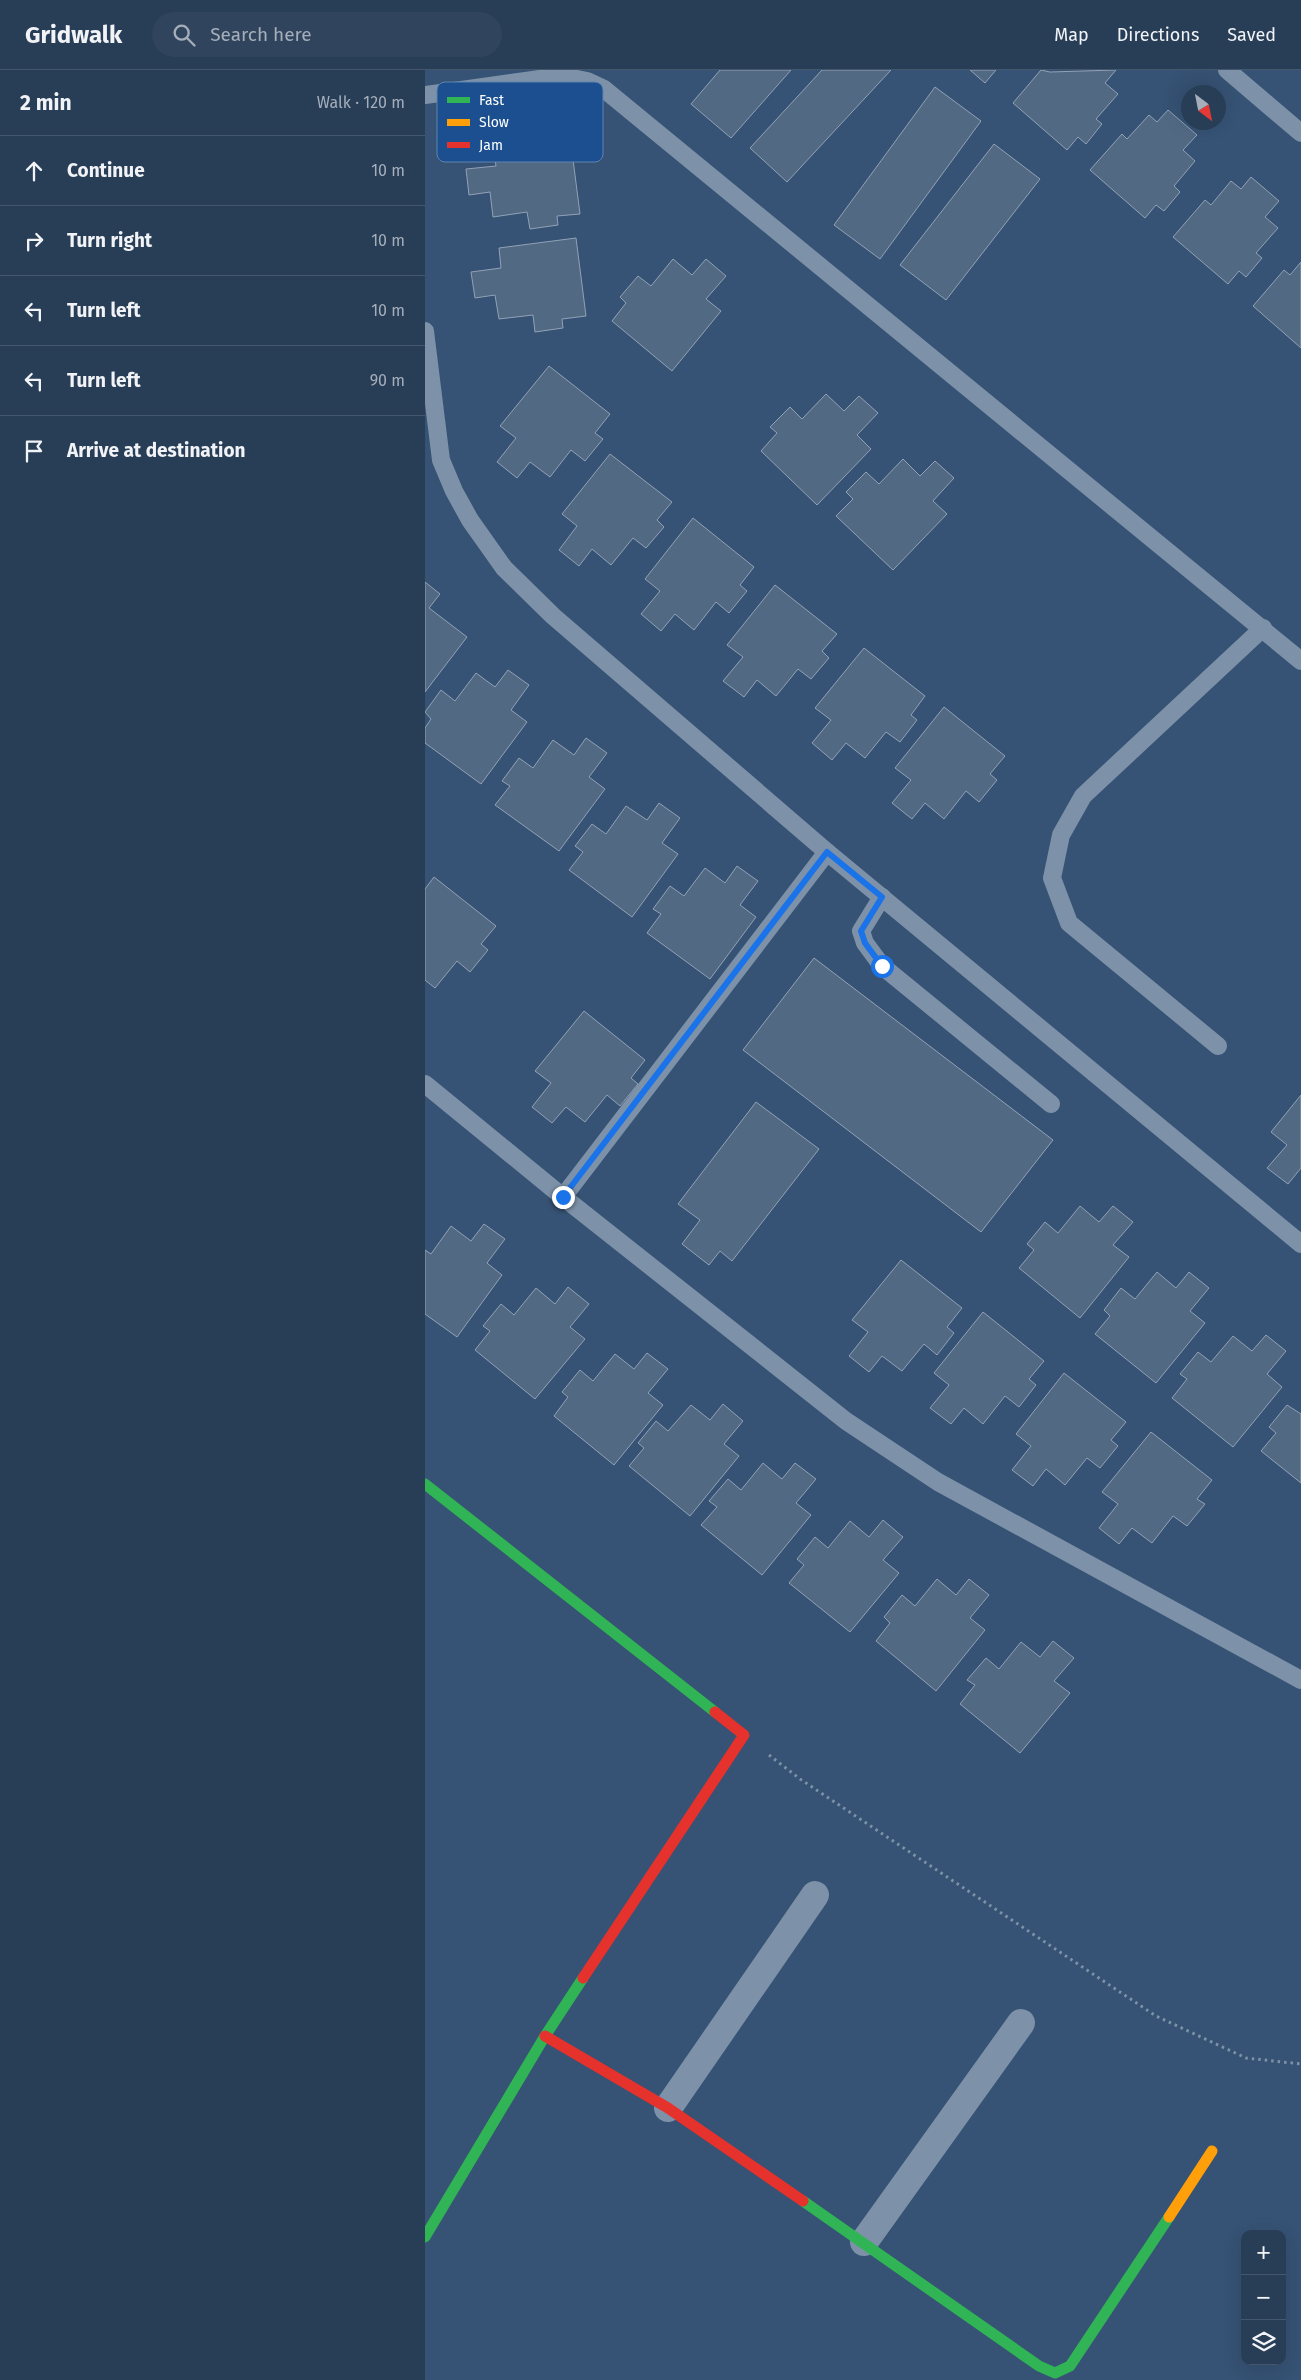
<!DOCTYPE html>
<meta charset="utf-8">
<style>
body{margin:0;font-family:"Fira Sans",sans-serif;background:#30455d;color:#f1f3f6}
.controls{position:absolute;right:15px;bottom:15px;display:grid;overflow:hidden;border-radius:10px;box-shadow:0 5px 20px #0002}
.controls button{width:45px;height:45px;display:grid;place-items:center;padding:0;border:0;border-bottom:1px solid #44576d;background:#283e57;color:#f1f3f6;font:25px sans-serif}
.compass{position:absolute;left:756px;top:15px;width:45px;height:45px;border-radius:50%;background:#283e57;box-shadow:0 5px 20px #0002;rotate:148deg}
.stop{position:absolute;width:15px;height:15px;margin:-11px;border:4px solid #1a73e8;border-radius:50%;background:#fff}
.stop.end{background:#1a73e8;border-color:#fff;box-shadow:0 1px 5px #0008}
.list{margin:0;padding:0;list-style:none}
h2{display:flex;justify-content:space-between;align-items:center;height:65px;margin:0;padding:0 20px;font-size:21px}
h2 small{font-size:16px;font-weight:400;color:#a5aeba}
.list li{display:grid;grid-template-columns:32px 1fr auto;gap:15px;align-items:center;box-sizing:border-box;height:70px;padding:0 20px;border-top:1px solid #44576d}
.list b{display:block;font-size:19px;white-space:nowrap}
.list em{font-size:16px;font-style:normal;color:#a5aeba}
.icon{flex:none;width:28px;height:28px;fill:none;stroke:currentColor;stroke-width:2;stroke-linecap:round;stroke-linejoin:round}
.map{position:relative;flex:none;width:876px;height:2310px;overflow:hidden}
header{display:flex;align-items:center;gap:30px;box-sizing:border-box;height:70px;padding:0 25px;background:#283e57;border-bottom:1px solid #44576d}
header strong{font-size:24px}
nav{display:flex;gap:28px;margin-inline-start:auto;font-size:18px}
.search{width:350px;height:45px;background:#30455d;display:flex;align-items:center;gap:12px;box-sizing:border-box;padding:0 18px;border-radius:28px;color:#a5aeba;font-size:19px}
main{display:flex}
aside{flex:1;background:#283e57}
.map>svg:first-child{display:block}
.building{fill:#526984;stroke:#92a2b6}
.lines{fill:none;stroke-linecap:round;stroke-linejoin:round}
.path{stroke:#7d92a8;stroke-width:3;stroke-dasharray:2.5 4;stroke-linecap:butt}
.lane{stroke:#7d92a8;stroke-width:18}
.street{stroke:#7d92a8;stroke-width:28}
.fast{stroke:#30b455;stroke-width:11}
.slow{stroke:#ff9f0a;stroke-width:11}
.jam{stroke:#e5322d;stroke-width:11}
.route{stroke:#1a73e8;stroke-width:6}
.key{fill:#1b4f8f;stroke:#5f84b1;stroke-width:1}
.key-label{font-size:14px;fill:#fff}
</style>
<header>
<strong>Gridwalk</strong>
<div class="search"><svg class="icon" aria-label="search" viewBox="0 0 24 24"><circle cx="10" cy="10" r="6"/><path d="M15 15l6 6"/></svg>Search here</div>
<nav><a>Map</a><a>Directions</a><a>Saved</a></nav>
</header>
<main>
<aside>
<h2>2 min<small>Walk · 120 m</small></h2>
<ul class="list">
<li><svg class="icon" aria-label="ahead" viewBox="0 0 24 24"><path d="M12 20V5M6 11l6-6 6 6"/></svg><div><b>Continue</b></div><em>10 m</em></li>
<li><svg class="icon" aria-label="right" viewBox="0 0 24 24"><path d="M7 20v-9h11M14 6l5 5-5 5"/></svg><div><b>Turn right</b></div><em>10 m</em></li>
<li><svg class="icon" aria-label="left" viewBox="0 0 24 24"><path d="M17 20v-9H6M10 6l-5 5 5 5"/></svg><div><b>Turn left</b></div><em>10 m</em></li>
<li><svg class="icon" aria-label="left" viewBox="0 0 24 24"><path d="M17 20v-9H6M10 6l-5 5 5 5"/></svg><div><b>Turn left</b></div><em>90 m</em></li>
<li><svg class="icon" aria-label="arrive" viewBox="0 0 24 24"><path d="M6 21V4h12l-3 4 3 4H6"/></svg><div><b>Arrive at destination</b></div></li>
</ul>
</aside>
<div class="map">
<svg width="876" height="2310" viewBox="0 0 876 2310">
<rect width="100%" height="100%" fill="#365274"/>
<g class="building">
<polygon points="295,0 366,0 306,68 266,34"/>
<polygon points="397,0 466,0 362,112 325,78"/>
<polygon points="545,0 571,0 560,13"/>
<polygon points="616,0 625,2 691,0 680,13 693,24 671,49 677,54 661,74 653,67 642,80 588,33"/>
<polygon points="510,17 556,51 455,189 409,155"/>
<polygon points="743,40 772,65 758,80 770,91 749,116 755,122 739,141 731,135 720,148 665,100 697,64 702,69 724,45 732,52"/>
<polygon points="145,66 155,144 132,146 133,155 105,159 102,142 68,147 65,122 44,125 41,99 71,96 68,76"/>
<polygon points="569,74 615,109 521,230 475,195"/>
<polygon points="826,107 854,131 840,147 853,158 831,183 837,188 821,207 814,201 803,214 748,167 780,130 786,135 806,111 816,119"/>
<polygon points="151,168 161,246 137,249 138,258 110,262 108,245 74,249 70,225 50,228 46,202 76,198 74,178"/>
<polygon points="248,189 267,205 281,189 301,206 281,229 296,241 247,301 187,251 201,233 195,227 213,206 226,216"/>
<polygon points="876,192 876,278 828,236 859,200 865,205"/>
<polygon points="124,296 185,344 170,363 178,369 160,391 146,380 125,407 105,392 92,408 72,392 91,368 75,356"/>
<polygon points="401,324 419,341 434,326 453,343 432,365 446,379 392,435 336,381 352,363 345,357 365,337 377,349"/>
<polygon points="185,384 247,432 232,450 239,457 221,478 208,468 186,495 167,479 154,496 134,480 152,456 137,444"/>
<polygon points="478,389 495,406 510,391 529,408 508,431 522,444 468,500 411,446 428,429 421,422 441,402 454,414"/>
<polygon points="268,448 329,497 315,515 322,521 304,543 291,532 269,560 250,544 236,561 216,544 235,521 220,509"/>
<polygon points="0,512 15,524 4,538 42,567 0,622"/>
<polygon points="350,515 412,564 397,581 404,588 386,609 373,599 351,626 332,610 319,627 298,611 318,587 302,575"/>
<polygon points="439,578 500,626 486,645 492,650 475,672 461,662 440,688 421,673 407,690 387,673 406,650 390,638"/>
<polygon points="83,600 104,615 86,640 102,652 56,714 0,673 0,658 6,649 0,642 16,620 30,631 51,603 70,617"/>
<polygon points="519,637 580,686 565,704 572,710 554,732 541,721 519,749 500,733 487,749 467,733 486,710 470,698"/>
<polygon points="161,668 182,683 164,707 180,719 134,781 70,735 85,716 77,711 94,688 108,698 128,670 149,685"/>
<polygon points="234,733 255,748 237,773 253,784 207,847 144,800 158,782 150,776 167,754 181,764 201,736 222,750"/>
<polygon points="312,796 333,811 315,835 331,847 285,909 222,863 236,844 228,839 245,816 259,826 280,798 300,813"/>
<polygon points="9,807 71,856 56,874 63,880 45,902 32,891 10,918 0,910 0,819"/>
<polygon points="389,888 628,1070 556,1162 318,980"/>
<polygon points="159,941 220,990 206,1008 213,1014 195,1036 182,1025 160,1052 141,1037 127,1053 107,1037 126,1013 110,1001"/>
<polygon points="876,1025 876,1098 863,1114 842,1098 862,1075 846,1062"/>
<polygon points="331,1032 394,1079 307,1191 295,1181 284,1195 257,1174 275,1150 253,1134"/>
<polygon points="655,1136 674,1152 688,1136 708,1152 688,1175 704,1187 655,1248 594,1198 609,1180 602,1174 620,1152 633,1163"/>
<polygon points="59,1154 80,1169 62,1193 77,1205 32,1267 0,1244 0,1180 6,1184 26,1156 46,1171"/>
<polygon points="476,1190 537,1238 522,1257 529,1263 512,1285 499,1274 477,1301 457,1286 444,1302 424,1286 443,1262 427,1250"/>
<polygon points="732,1202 751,1218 764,1202 784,1218 765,1241 780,1253 731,1313 670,1264 685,1246 679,1240 696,1218 710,1229"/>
<polygon points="143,1217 164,1234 145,1257 160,1269 110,1329 50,1280 65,1261 58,1256 76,1234 89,1245 111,1218 130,1234"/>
<polygon points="558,1242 619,1291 604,1309 611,1315 594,1337 580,1326 558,1354 539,1338 526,1354 505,1338 524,1315 509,1303"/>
<polygon points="841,1265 861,1281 842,1304 857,1317 808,1377 747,1328 762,1309 755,1304 773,1282 786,1292 808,1266 827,1281"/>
<polygon points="222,1283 243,1299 223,1323 238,1335 189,1395 129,1346 143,1327 137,1322 155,1300 168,1311 190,1284 209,1299"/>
<polygon points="639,1303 701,1352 686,1370 693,1376 675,1398 662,1388 640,1415 621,1399 608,1416 587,1400 606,1376 591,1364"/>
<polygon points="298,1334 318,1351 299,1374 314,1386 265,1446 204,1396 219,1378 213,1373 231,1351 243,1361 266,1335 285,1350"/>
<polygon points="862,1335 876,1344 876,1413 836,1381 851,1363 844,1357"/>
<polygon points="726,1362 787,1410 772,1429 780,1434 762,1456 748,1446 727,1473 707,1458 694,1474 674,1458 693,1434 677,1422"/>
<polygon points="338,1393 357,1409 370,1393 391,1409 371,1433 386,1445 337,1505 276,1455 292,1437 284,1431 303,1409 316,1420"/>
<polygon points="458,1450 478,1467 458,1490 474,1503 425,1562 364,1513 379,1495 372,1489 390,1467 403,1478 425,1451 444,1467"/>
<polygon points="512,1509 531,1525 544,1509 564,1525 545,1548 560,1560 511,1621 451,1571 465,1553 459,1547 477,1525 490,1536"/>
<polygon points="628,1571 649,1588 629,1611 645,1623 595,1683 535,1634 550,1615 542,1610 561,1588 574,1599 596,1572 615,1587"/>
</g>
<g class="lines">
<polyline class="path" points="344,1685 375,1709 731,1946 821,1988 876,1994"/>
<g class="lane">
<polyline points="802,0 876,63"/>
<polyline points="0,25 136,6 162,11 179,19 876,591"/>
<polyline points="0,261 16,390 29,421 45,450 79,498 128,546 402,782 876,1174"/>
<polyline points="457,827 436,861 440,873 457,896 626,1034"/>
<polyline points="793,976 644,853 627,808 636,765 658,726 838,558"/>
<polyline points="0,1014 138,1127 421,1351 513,1412 876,1610"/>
<polyline points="138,1127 402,782"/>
</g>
<g class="street">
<polyline points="243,2038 390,1825"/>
<polyline points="439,2172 596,1953"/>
</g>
<g class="fast">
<polyline points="0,1414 290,1642"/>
<polyline points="378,2131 614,2296 630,2303 645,2296 744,2147"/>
<polyline points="0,2167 120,1966 158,1908"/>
</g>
<polyline class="slow" points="744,2147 787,2081"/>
<g class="jam">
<polyline points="158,1908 319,1665 290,1642"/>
<polyline points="120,1966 243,2038 378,2131"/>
</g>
</g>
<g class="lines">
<polyline class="route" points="138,1127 402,782 457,827 436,861 440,873 457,896"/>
</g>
<rect x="12" y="12" width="166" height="80" rx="8" class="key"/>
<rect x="22" y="27" width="23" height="6" fill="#30b455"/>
<rect x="22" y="49" width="23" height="7" fill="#ff9f0a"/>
<rect x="22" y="72" width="23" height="6" fill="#e5322d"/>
<g class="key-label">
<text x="54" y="35">Fast</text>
<text x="54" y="57">Slow</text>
<text x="54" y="80">Jam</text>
</g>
</svg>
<div class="controls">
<button>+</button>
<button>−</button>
<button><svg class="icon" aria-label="layers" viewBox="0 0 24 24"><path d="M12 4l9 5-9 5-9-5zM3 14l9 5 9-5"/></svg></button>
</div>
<svg class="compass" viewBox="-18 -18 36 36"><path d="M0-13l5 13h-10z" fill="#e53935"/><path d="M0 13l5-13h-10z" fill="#a5aeba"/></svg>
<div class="stop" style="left:457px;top:896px"></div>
<div class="stop end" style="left:138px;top:1127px"></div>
</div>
</main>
